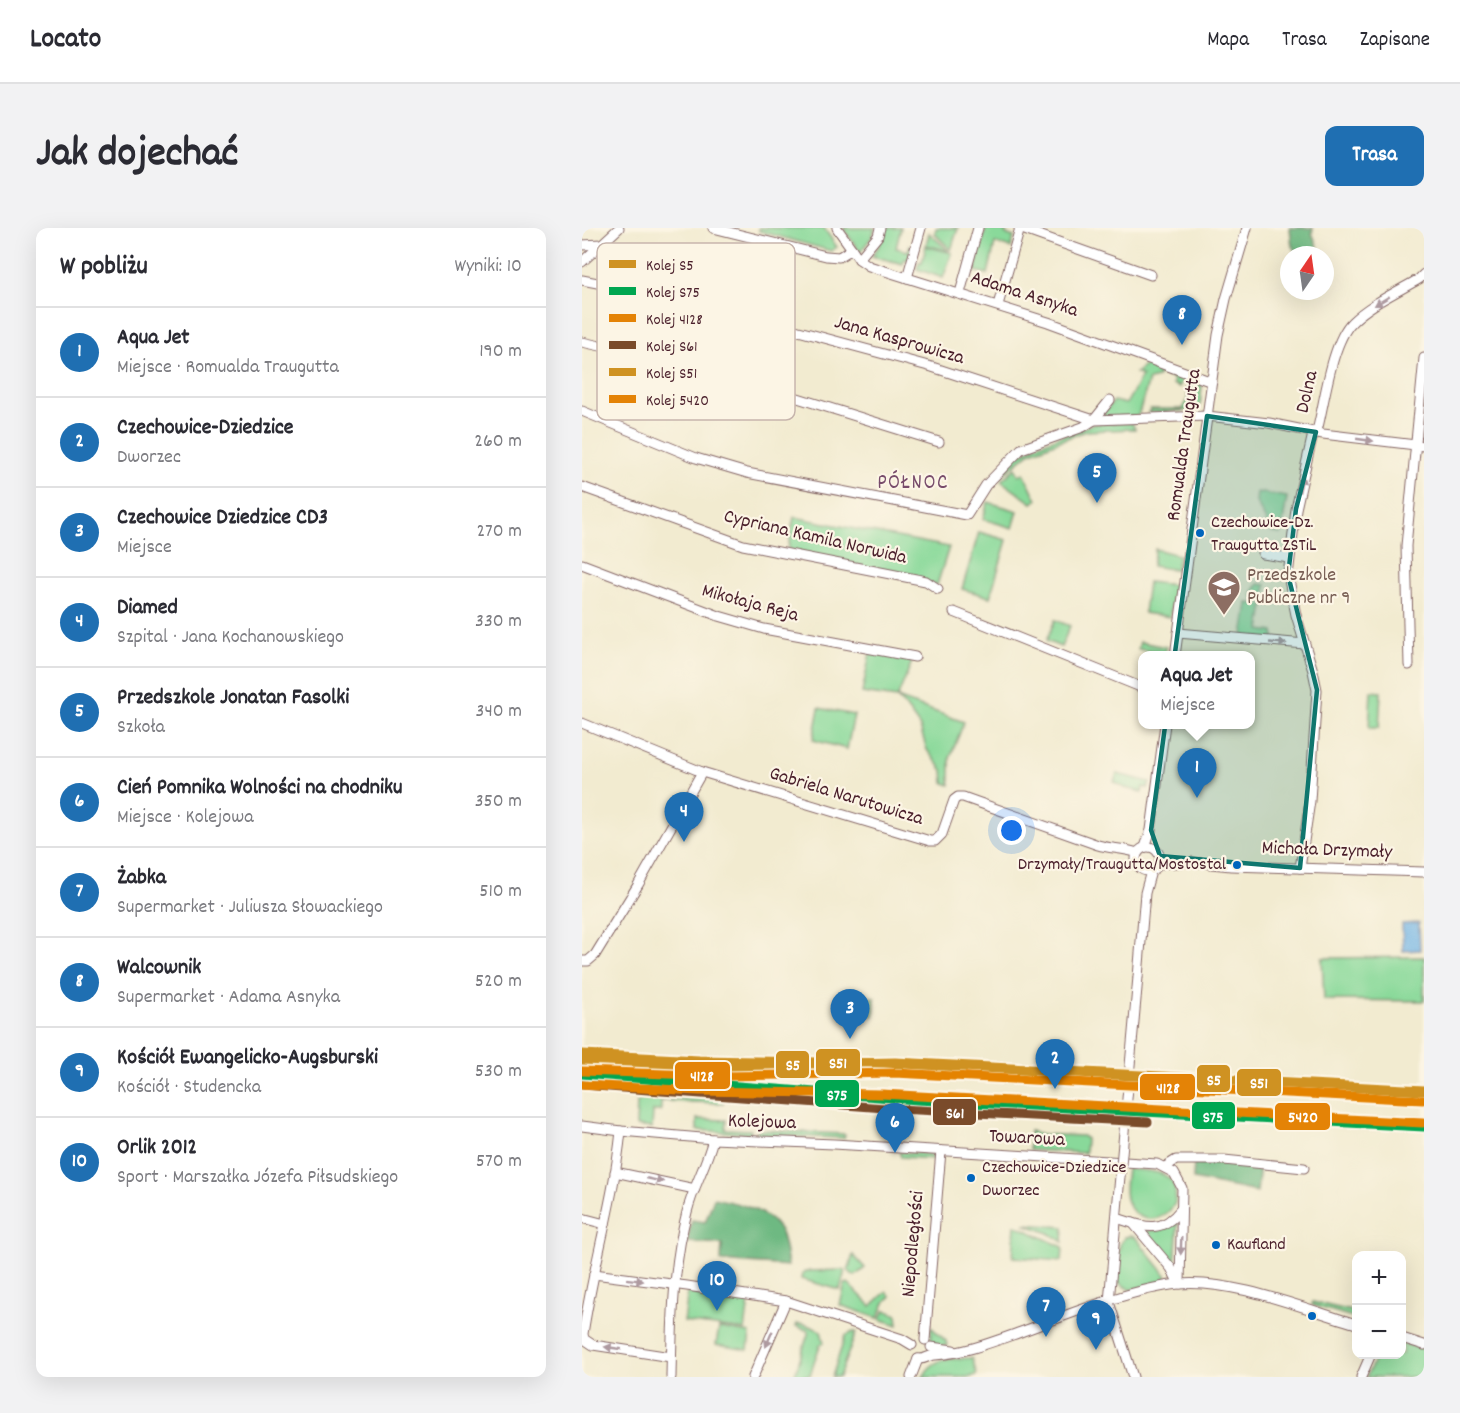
<!DOCTYPE html>
<html lang="pl">
<meta charset="utf-8">
<style>
body{margin:0;font-family:Dekko,sans-serif;background:#f2f2f3;color:#2b2b33}
.controls{position:absolute;right:18px;bottom:18px;display:grid;overflow:hidden;border-radius:12px;box-shadow:0 6px 24px #0002}
.controls button{width:54px;height:54px;display:grid;place-items:center;padding:0;border:0;border-bottom:2px solid #e1e1e2;background:#fff;color:#2b2b33;font:30px sans-serif}
.compass{position:absolute;left:698px;top:18px;width:54px;height:54px;border-radius:50%;background:#fff;box-shadow:0 6px 24px #0002;rotate:13deg}
.you{position:absolute;left:430px;top:603px;width:21px;height:21px;margin:-15px;border:4px solid #fff;border-radius:50%;background:#1a73e8;box-shadow:0 0 0 9px #1a73e833}
.badge{display:grid;place-items:center;width:39px;height:39px;border-radius:50%;background:#1f6fb2;color:#fff;font-size:20px;font-weight:700}
.pin{position:absolute;translate:-50% -50px;filter:drop-shadow(0 2px 3px #0008)}
.pin::after{content:'';position:absolute;top:32px;width:21px;height:18px;background:inherit;clip-path:polygon(0 0,100% 0,50% 100%)}
.popup{position:absolute;left:556px;top:423px;width:117px;height:78px;box-sizing:border-box;display:grid;place-content:center;border-radius:12px;background:#fff;filter:drop-shadow(0 2px 4px #0005);font-size:20px;white-space:nowrap;color:#7c7c81}
.popup b{font-size:22px;color:#2b2b33}
.popup::after{content:'';position:absolute;left:50%;top:100%;margin-left:-12px;border:12px solid transparent;border-top-color:#fff}
.list{margin:0;padding:0;list-style:none}
h2{display:flex;justify-content:space-between;align-items:center;height:78px;margin:0;padding:0 24px;font-size:26px}
h2 small{font-size:20px;font-weight:400;color:#7c7c81}
.list li{display:grid;grid-template-columns:39px 1fr auto;gap:18px;align-items:center;box-sizing:border-box;height:90px;padding:0 24px;border-top:2px solid #e1e1e2}
.list b{display:block;font-size:22px;white-space:nowrap}
.list p{margin:0;font-size:20px;white-space:nowrap;color:#7c7c81}
.list em{font-size:20px;font-style:normal;color:#7c7c81}
.map{position:relative;flex:none;width:842px;height:1149px;overflow:hidden;border-radius:12px}
header{display:flex;align-items:center;gap:36px;box-sizing:border-box;height:84px;padding:0 30px;background:#fff;border-bottom:2px solid #e1e1e2}
header strong{font-size:28px}
nav{display:flex;gap:33px;margin-inline-start:auto;font-size:21px}
.intro{display:flex;align-items:center;justify-content:space-between;box-sizing:border-box;height:144px;padding:0 36px}
h1{margin:0;font-size:42px}
.button{padding:15px 27px;border-radius:12px;background:#1f6fb2;color:#fff;font-size:21px;font-weight:700}
main{display:flex;gap:36px;padding:0 36px}
aside{flex:1;background:#fff;border-radius:12px;box-shadow:0 6px 24px #0002}
.map>svg:first-child{display:block}
.green{fill:#89d99a;stroke:#6a7c62;stroke-width:1.5}
.forest{fill:#6eb982;stroke:#5c6c56;stroke-width:1.5}
.water{fill:#6fb3e5;stroke:#5c6988;stroke-width:1.5}
.lines{fill:none;stroke-linecap:round;stroke-linejoin:round}
.minor-casing{stroke:#856665;stroke-width:11}
.minor{stroke:#fff;stroke-width:9}
.minor-bridge-casing{stroke:#856665;stroke-width:11;stroke-linecap:butt}
.minor-bridge{stroke:#fff;stroke-width:9}
.rail-1-casing{stroke:#fcf5e5;stroke-width:14}
.rail-2-casing{stroke:#fcf5e5;stroke-width:14}
.rail-3-casing{stroke:#fcf5e5;stroke-width:14}
.rail-4-casing{stroke:#fcf5e5;stroke-width:14}
.rail-5-casing{stroke:#fcf5e5;stroke-width:14}
.rail-6-casing{stroke:#fcf5e5;stroke-width:14}
.rail-1{stroke:#cf9222;stroke-width:9}
.rail-2{stroke:#00a651;stroke-width:9}
.rail-3{stroke:#e48306;stroke-width:9}
.rail-4{stroke:#7a4b2a;stroke-width:9}
.rail-5{stroke:#cf9222;stroke-width:9}
.rail-6{stroke:#e48306;stroke-width:9}
.oneway{fill:#ae9aa0}
.marked{fill:#0f766e;fill-opacity:0.2;stroke:#0f766e;stroke-width:4.5;stroke-linejoin:round}
.bus-dot{fill:#0065bd;stroke:#fcf5e5;stroke-width:2}
.labels{text-anchor:middle;dominant-baseline:central;stroke-width:4.5;stroke-linejoin:round;paint-order:stroke}
.bus-label{font-size:18px;fill:#4a1f2b;stroke:#fcf5e5;text-anchor:start}
.street-label{font-size:20px;fill:#4a1f2b;stroke:#fcf5e5}
.education-label{font-size:20px;fill:#785e54;stroke:#fcf5e5;text-anchor:start}
.neighbourhood-label{font-size:21px;letter-spacing:1.5px;fill:#784c6b;stroke:#fcf5e5}
.key{fill:#fcf5e5;stroke:#c7b5ad;stroke-width:1.5}
.key-label{font-size:16px;fill:#4a1f2b}
.line-badge{stroke:#fcf5e5;stroke-width:2}
.badge-label{font-size:16px;text-anchor:middle;font-weight:bold;fill:#fff}
</style>
<header>
<strong>Locato</strong>
<nav><a>Mapa</a><a>Trasa</a><a>Zapisane</a></nav>
</header>
<div class="intro"><h1>Jak dojechać</h1><a class="button">Trasa</a></div>
<main>
<aside>
<h2>W pobliżu<small>Wyniki: 10</small></h2>
<ul class="list">
<li><span class="badge">1</span><div><b>Aqua Jet</b><p>Miejsce · Romualda Traugutta</p></div><em>190 m</em></li>
<li><span class="badge">2</span><div><b>Czechowice-Dziedzice</b><p>Dworzec</p></div><em>260 m</em></li>
<li><span class="badge">3</span><div><b>Czechowice Dziedzice CD3</b><p>Miejsce</p></div><em>270 m</em></li>
<li><span class="badge">4</span><div><b>Diamed</b><p>Szpital · Jana Kochanowskiego</p></div><em>330 m</em></li>
<li><span class="badge">5</span><div><b>Przedszkole Jonatan Fasolki</b><p>Szkoła</p></div><em>340 m</em></li>
<li><span class="badge">6</span><div><b>Cień Pomnika Wolności na chodniku</b><p>Miejsce · Kolejowa</p></div><em>350 m</em></li>
<li><span class="badge">7</span><div><b>Żabka</b><p>Supermarket · Juliusza Słowackiego</p></div><em>510 m</em></li>
<li><span class="badge">8</span><div><b>Walcownik</b><p>Supermarket · Adama Asnyka</p></div><em>520 m</em></li>
<li><span class="badge">9</span><div><b>Kościół Ewangelicko-Augsburski</b><p>Kościół · Studencka</p></div><em>530 m</em></li>
<li><span class="badge">10</span><div><b>Orlik 2012</b><p>Sport · Marszałka Józefa Piłsudskiego</p></div><em>570 m</em></li>
</ul>
</aside>
<div class="map">
<svg width="842" height="1149" viewBox="0 0 842 1149">
<rect width="100%" height="100%" fill="#fcf5e5"/>
<filter id="ink" filterUnits="userSpaceOnUse"><feTurbulence type="fractalNoise" baseFrequency=".0167" numOctaves="2"/><feDisplacementMap in="SourceGraphic" scale="12" xChannelSelector="R" yChannelSelector="G"/><feConvolveMatrix kernelMatrix="1 2 1 2 8 2 1 2 1" color-interpolation-filters="sRGB"/></filter>
<filter id="wash" filterUnits="userSpaceOnUse"><feTurbulence type="fractalNoise" baseFrequency=".008" numOctaves="4" result="noise"/><feDisplacementMap in="SourceGraphic" scale="24" xChannelSelector="R" yChannelSelector="G"/><feGaussianBlur stdDeviation="1.35" result="paint"/><feColorMatrix in="noise" values="0 0 0 0 0 0 0 0 0 0 0 0 0 0 0 0 0 1.4 0 .05"/><feComposite in="paint" operator="in"/></filter>
<g filter="url(#wash)">
<rect width="100%" height="100%" fill="#f2ebd0"/>
<g class="green">
<polygon points="177,0 242,0 255,19 249,23 177,3"/>
<polygon points="261,0 293,0 290,9 278,24"/>
<polygon points="303,0 319,0 314,20 326,23 328,17 330,18 327,32 322,31 321,36 290,28 297,18"/>
<polygon points="354,0 376,0 369,22 353,6"/>
<polygon points="404,0 425,2 423,6 432,9 429,20 413,15 406,46 393,43"/>
<polygon points="347,5 367,23 344,17"/>
<polygon points="344,18 370,25 361,50 335,41 337,34 340,34"/>
<polygon points="565,136 601,150 597,159 591,156 592,151 577,145 575,150 567,152 556,188 521,190 521,185 532,173 544,176 560,148 554,145"/>
<polygon points="610,153 620,157 618,178 614,182 567,185 568,181 601,181 606,170 605,159"/>
<polygon points="550,195 553,201 503,203 447,225 419,248 398,271 435,228 455,217 511,196"/>
<polygon points="433,240 437,247 442,245 455,272 450,275 419,253"/>
<polygon points="675,264 705,269 699,306 690,304 674,274"/>
<polygon points="406,274 436,283 431,300 401,291"/>
<polygon points="212,289 367,319 355,357 206,321"/>
<polygon points="397,304 425,312 408,369 380,361"/>
<polygon points="573,321 597,327 594,342 570,338"/>
<polygon points="566,354 592,357 588,389 562,385"/>
<path d="M676,356L684,357L682,373L673,372C669,366 673,361 676,356Z"/>
<polygon points="666,375 682,377 678,402 692,404 692,412 661,408"/>
<polygon points="473,392 488,398 479,419 464,413"/>
<polygon points="558,414 584,419 583,426 556,421"/>
<polygon points="288,425 331,431 315,470 382,494 368,530 368,557 362,555 361,542 345,522 338,499 323,478 315,470 280,465"/>
<polygon points="789,463 799,464 797,500 787,500"/>
<polygon points="237,480 272,487 265,521 231,512"/>
<polygon points="535,546 568,554 566,560 561,559 560,564 543,560 532,554"/>
<polygon points="842,729 842,773 742,772 740,730"/>
<path d="M258,767L293,770L292,788C278,787 267,787 257,776Z"/>
<polygon points="142,869 141,875 79,873 79,883 71,883 70,900 54,898 55,874 58,872"/>
<polygon points="115,891 144,892 143,901 169,902 168,906 115,902"/>
<polygon points="175,902 263,906 262,910 175,907"/>
<polygon points="448,903 455,906 501,908 504,911 503,925 447,922"/>
<polygon points="317,924 348,926 353,931 319,929"/>
<path d="M545,941C569,943 598,941 593,975C581,996 556,997 545,974C541,965 544,951 545,941Z"/>
<polygon points="596,993 593,1038 591,1038 563,1003 580,1002"/>
<polygon points="442,996 482,999 481,1014 467,1005"/>
<polygon points="433,997 481,1019 480,1033 431,1029"/>
<polygon points="549,1008 554,1010 584,1047 585,1052 548,1062 534,1053 538,1016 543,1009"/>
<polygon points="271,1027 283,1040 273,1048 266,1043"/>
<polygon points="263,1042 258,1062 219,1051 220,1046 224,1043"/>
<polygon points="266,1055 289,1078 304,1064 309,1068 304,1073 296,1090 258,1077 263,1056"/>
<polygon points="106,1064 167,1073 163,1102 102,1094"/>
<polygon points="731,1074 774,1084 774,1082 774,1090 730,1077"/>
<polygon points="303,1082 315,1087 316,1097 298,1091"/>
<path d="M215,1096C225,1095 231,1100 239,1103L242,1115L238,1117L228,1147L212,1149L227,1103L214,1098Z"/>
<polygon points="349,1099 364,1113 365,1118 355,1117 349,1112"/>
<polygon points="137,1100 168,1105 166,1122 134,1117"/>
<path d="M271,1104H274C269,1120 262,1134 257,1149H250L263,1108Z"/>
<polygon points="820,1115 842,1121 842,1149 784,1149 795,1127 820,1126"/>
<path d="M390,1130L395,1146L389,1149H341C353,1127 367,1132 390,1130Z"/>
</g>
<g class="forest">
<polygon points="708,0 731,0 730,5 739,27 716,27 710,18"/>
<polygon points="612,934 678,937 675,964 611,951"/>
<path d="M132,970C154,975 183,980 197,1001C203,1010 204,1027 206,1038L139,1033L140,1016L105,1014L110,992L123,994Z"/>
</g>
<polygon class="water" points="837,695 838,722 821,723 820,696"/>
</g>
<g filter="url(#ink)">
<g class="lines">
<g class="minor-casing">
<g id="minor">
<polyline points="131,0 244,28 257,29 270,21"/>
<polyline points="255,0 277,31 287,38 466,94 630,154"/>
<polyline points="437,0 569,47"/>
<polyline points="0,17 20,16"/>
<polyline points="277,31 296,8 298,0"/>
<polyline points="0,34 37,0"/>
<polyline points="325,50 339,0"/>
<polyline points="0,52 98,71 350,139 512,192 625,188 687,195 741,206 842,218"/>
<polyline points="378,65 396,0"/>
<polyline points="416,77 438,0"/>
<polyline points="0,114 119,140 357,214"/>
<polyline points="0,183 114,230 165,245 385,287 404,257 439,221 501,199 512,192 528,172"/>
<polyline points="0,259 161,317 344,353 356,361"/>
<polyline points="681,326 707,330"/>
<polyline points="0,336 137,388 182,401 333,429"/>
<polyline points="372,384 561,460"/>
<polyline points="596,405 723,416"/>
<polyline points="593,428 636,107 644,71 665,0"/>
<polyline points="827,437 824,318 842,130"/>
<path d="M0,495L120,544L348,613H353L360,606L372,572L376,569H381L516,617C529,621 543,620 555,625"/>
<circle cx="566" cy="631" r="12"/>
<polyline points="563,619 569,602 583,496"/>
<polyline points="577,636 610,634 649,638 842,644"/>
<path d="M718,640L728,573L735,462L731,443L714,387L706,347L714,281L730,210L736,199C743,171 750,114 770,94C788,76 815,64 837,51L842,46"/>
<polyline points="0,733 6,733 13,727 56,657 120,544"/>
<polyline points="556,749 563,665 569,643"/>
<polyline points="0,898 39,903 131,911 252,916 575,936 592,945 600,960 598,1056"/>
<path d="M39,903C32,972 11,1038 1,1106L2,1111L11,1117L89,1129"/>
<polyline points="583,939 594,932 642,932 722,940"/>
<polyline points="33,944 113,961"/>
<polyline points="538,948 527,1074 551,1149"/>
<polyline points="0,990 23,996"/>
<path d="M535,990C562,999 579,1007 599,981"/>
<polyline points="551,995 589,1040 596,1054"/>
<polyline points="12,1046 105,1058 204,1073 320,1111 330,1117"/>
<polyline points="820,1110 842,1117"/>
<polyline points="343,1112 359,923"/>
<polyline points="349,1119 371,1122"/>
<path d="M336,1131C344,1132 346,1127 353,1127C382,1125 408,1115 436,1105C483,1088 548,1061 597,1056C651,1051 723,1081 774,1096"/>
<path d="M89,1149C90,1096 91,1036 105,984C111,959 125,936 131,911"/>
<polyline points="171,1149 204,1073"/>
<polyline points="329,1149 336,1131"/>
<polyline points="779,1149 789,1126"/>
</g>
</g>
<use href="#minor" class="minor"/>
<g class="minor-bridge-casing">
<polyline id="minor-bridge" points="538,948 556,749"/>
</g>
<use href="#minor-bridge" class="minor-bridge"/>
<g class="rail-1-casing">
<polyline id="rail-1" points="0,832 143,838 313,834 842,862"/>
</g>
<g class="rail-2-casing">
<polyline id="rail-2" points="0,846 336,872 842,899"/>
</g>
<g class="rail-3-casing">
<polyline id="rail-3" points="0,843 143,848 313,845 841,872"/>
</g>
<g class="rail-4-casing">
<polyline id="rail-4" points="0,857 316,881 566,894"/>
</g>
<g class="rail-5-casing">
<polyline id="rail-5" points="1,826 117,832 302,835 842,863"/>
</g>
<g class="rail-6-casing">
<polyline id="rail-6" points="0,857 117,863 300,866 841,895"/>
</g>
<use href="#rail-1" class="rail-1"/>
<use href="#rail-2" class="rail-2"/>
<use href="#rail-3" class="rail-3"/>
<use href="#rail-4" class="rail-4"/>
<use href="#rail-5" class="rail-5"/>
<use href="#rail-6" class="rail-6"/>
</g>
<defs><path id="oneway-solid" d="M-6-.8H1V-3.2L6.5 0L1 3.2V.8H-6Z" transform="scale(1.5)"/></defs>
<g class="oneway">
<use href="#oneway-solid" transform="translate(800 73) rotate(149)"/>
<use href="#oneway-solid" transform="translate(783 212) rotate(8)"/>
<use href="#oneway-solid" transform="translate(719 256) rotate(-77)"/>
<use href="#oneway-solid" transform="translate(696 415) rotate(3)"/>
<use href="#oneway-solid" transform="translate(73 952) rotate(12)"/>
<use href="#oneway-solid" transform="translate(599 1018) rotate(92)"/>
<use href="#oneway-solid" transform="translate(53 1052) rotate(7)"/>
<use href="#oneway-solid" transform="translate(187 1111) rotate(113)"/>
<use href="#oneway-solid" transform="translate(31 1120) rotate(-172)"/>
</g>
</g>
<path class="marked" d="M625,188L734,204L714,281L706,347L735,462L718,640L578,628L569,602Z"/>
<defs>
<g id="school-pin" transform="scale(1.725)"><path d="M0 17L-7.5 6A9.5 9.5 0 1 1 7.5 6Z" fill="#8d6e63" stroke="#fcf5e5"/><path d="M0-5L7-2L0 1L-7-2ZM-4 1L0 2.5L4 1V4Q0 6-4 4Z" fill="#fff"/></g>
</defs>
<g fill-rule="evenodd">
<use href="#school-pin" x="642" y="359"/>
</g>
<g class="bus-dot">
<circle cx="618" cy="305" r="5"/>
<circle cx="655" cy="637" r="5"/>
<circle cx="389" cy="950" r="5"/>
<circle cx="634" cy="1017" r="5"/>
<circle cx="730" cy="1088" r="5"/>
</g>
<g class="labels">
<g class="bus-label">
<text x="629" y="295">Czechowice-Dz.<tspan x="629" dy="23">Traugutta ZSTiL</tspan></text>
<text x="644" y="637" text-anchor="end">Drzymały/Traugutta/Mostostal</text>
<text x="400" y="940">Czechowice-Dziedzice<tspan x="400" dy="23">Dworzec</tspan></text>
<text x="645" y="1017">Kaufland</text>
</g>
<g class="street-label">
<text transform="translate(442 67) rotate(18)">Adama Asnyka</text>
<text transform="translate(317 113) rotate(16)">Jana Kasprowicza</text>
<text transform="translate(726 164) rotate(-77)">Dolna</text>
<text transform="translate(603 217) rotate(-82)">Romualda Traugutta</text>
<text transform="translate(233 310) rotate(13)">Cypriana Kamila Norwida</text>
<text transform="translate(168 376) rotate(15)">Mikołaja Reja</text>
<text transform="translate(264 569) rotate(17)">Gabriela Narutowicza</text>
<text transform="translate(745 623) rotate(2)">Michała Drzymały</text>
<text transform="translate(180 895) rotate(2)">Kolejowa</text>
<text transform="translate(445 911) rotate(3)">Towarowa</text>
<text transform="translate(332 1016) rotate(-85)">Niepodległości</text>
</g>
<g class="education-label">
<text x="665" y="348">Przedszkole<tspan x="665" dy="23">Publiczne nr 9</tspan></text>
</g>
<g class="neighbourhood-label">
<text x="331" y="256">PÓŁNOC</text>
</g>
</g>
<rect x="15" y="15" width="198" height="177" rx="9" class="key"/>
<rect x="27" y="32" width="27" height="8" fill="#cf9222"/>
<rect x="27" y="59" width="27" height="8" fill="#00a651"/>
<rect x="27" y="86" width="27" height="8" fill="#e48306"/>
<rect x="27" y="113" width="27" height="8" fill="#7a4b2a"/>
<rect x="27" y="140" width="27" height="8" fill="#cf9222"/>
<rect x="27" y="167" width="27" height="8" fill="#e48306"/>
<g class="key-label">
<text x="64" y="42">Kolej S5</text>
<text x="64" y="69">Kolej S75</text>
<text x="64" y="96">Kolej 4128</text>
<text x="64" y="123">Kolej S61</text>
<text x="64" y="150">Kolej S51</text>
<text x="64" y="177">Kolej 5420</text>
</g>
<g class="line-badge">
<rect x="233" y="820" width="46" height="29" rx="6" fill="#cf9222"/>
<rect x="193" y="822" width="35" height="29" rx="6" fill="#cf9222"/>
<rect x="92" y="833" width="57" height="29" rx="6" fill="#e48306"/>
<rect x="614" y="836" width="35" height="29" rx="6" fill="#cf9222"/>
<rect x="654" y="840" width="46" height="29" rx="6" fill="#cf9222"/>
<rect x="557" y="845" width="57" height="28" rx="6" fill="#e48306"/>
<rect x="232" y="851" width="46" height="29" rx="6" fill="#00a651"/>
<rect x="350" y="870" width="45" height="28" rx="6" fill="#7a4b2a"/>
<rect x="609" y="873" width="45" height="29" rx="6" fill="#00a651"/>
<rect x="692" y="874" width="57" height="29" rx="6" fill="#e48306"/>
</g>
<g class="badge-label">
<text x="256" y="840">S51</text>
<text x="211" y="842">S5</text>
<text x="120" y="853">4128</text>
<text x="632" y="857">S5</text>
<text x="677" y="860">S51</text>
<text x="586" y="865">4128</text>
<text x="255" y="872">S75</text>
<text x="373" y="890">S61</text>
<text x="631" y="894">S75</text>
<text x="721" y="894">5420</text>
</g>
</svg>
<div class="controls">
<button>+</button>
<button>−</button>
</div>
<svg class="compass" viewBox="-18 -18 36 36"><path d="M0-13l5 13h-10z" fill="#e53935"/><path d="M0 13l5-13h-10z" fill="#7c7c81"/></svg>
<div class="you"></div>
<div class="pin badge" style="left:615px;top:570px">1</div>
<div class="popup"><b>Aqua Jet</b>Miejsce</div>
<div class="pin badge" style="left:473px;top:861px">2</div>
<div class="pin badge" style="left:268px;top:811px">3</div>
<div class="pin badge" style="left:102px;top:614px">4</div>
<div class="pin badge" style="left:515px;top:275px">5</div>
<div class="pin badge" style="left:313px;top:925px">6</div>
<div class="pin badge" style="left:464px;top:1109px">7</div>
<div class="pin badge" style="left:600px;top:117px">8</div>
<div class="pin badge" style="left:514px;top:1122px">9</div>
<div class="pin badge" style="left:135px;top:1083px">10</div>
</div>
</main>
